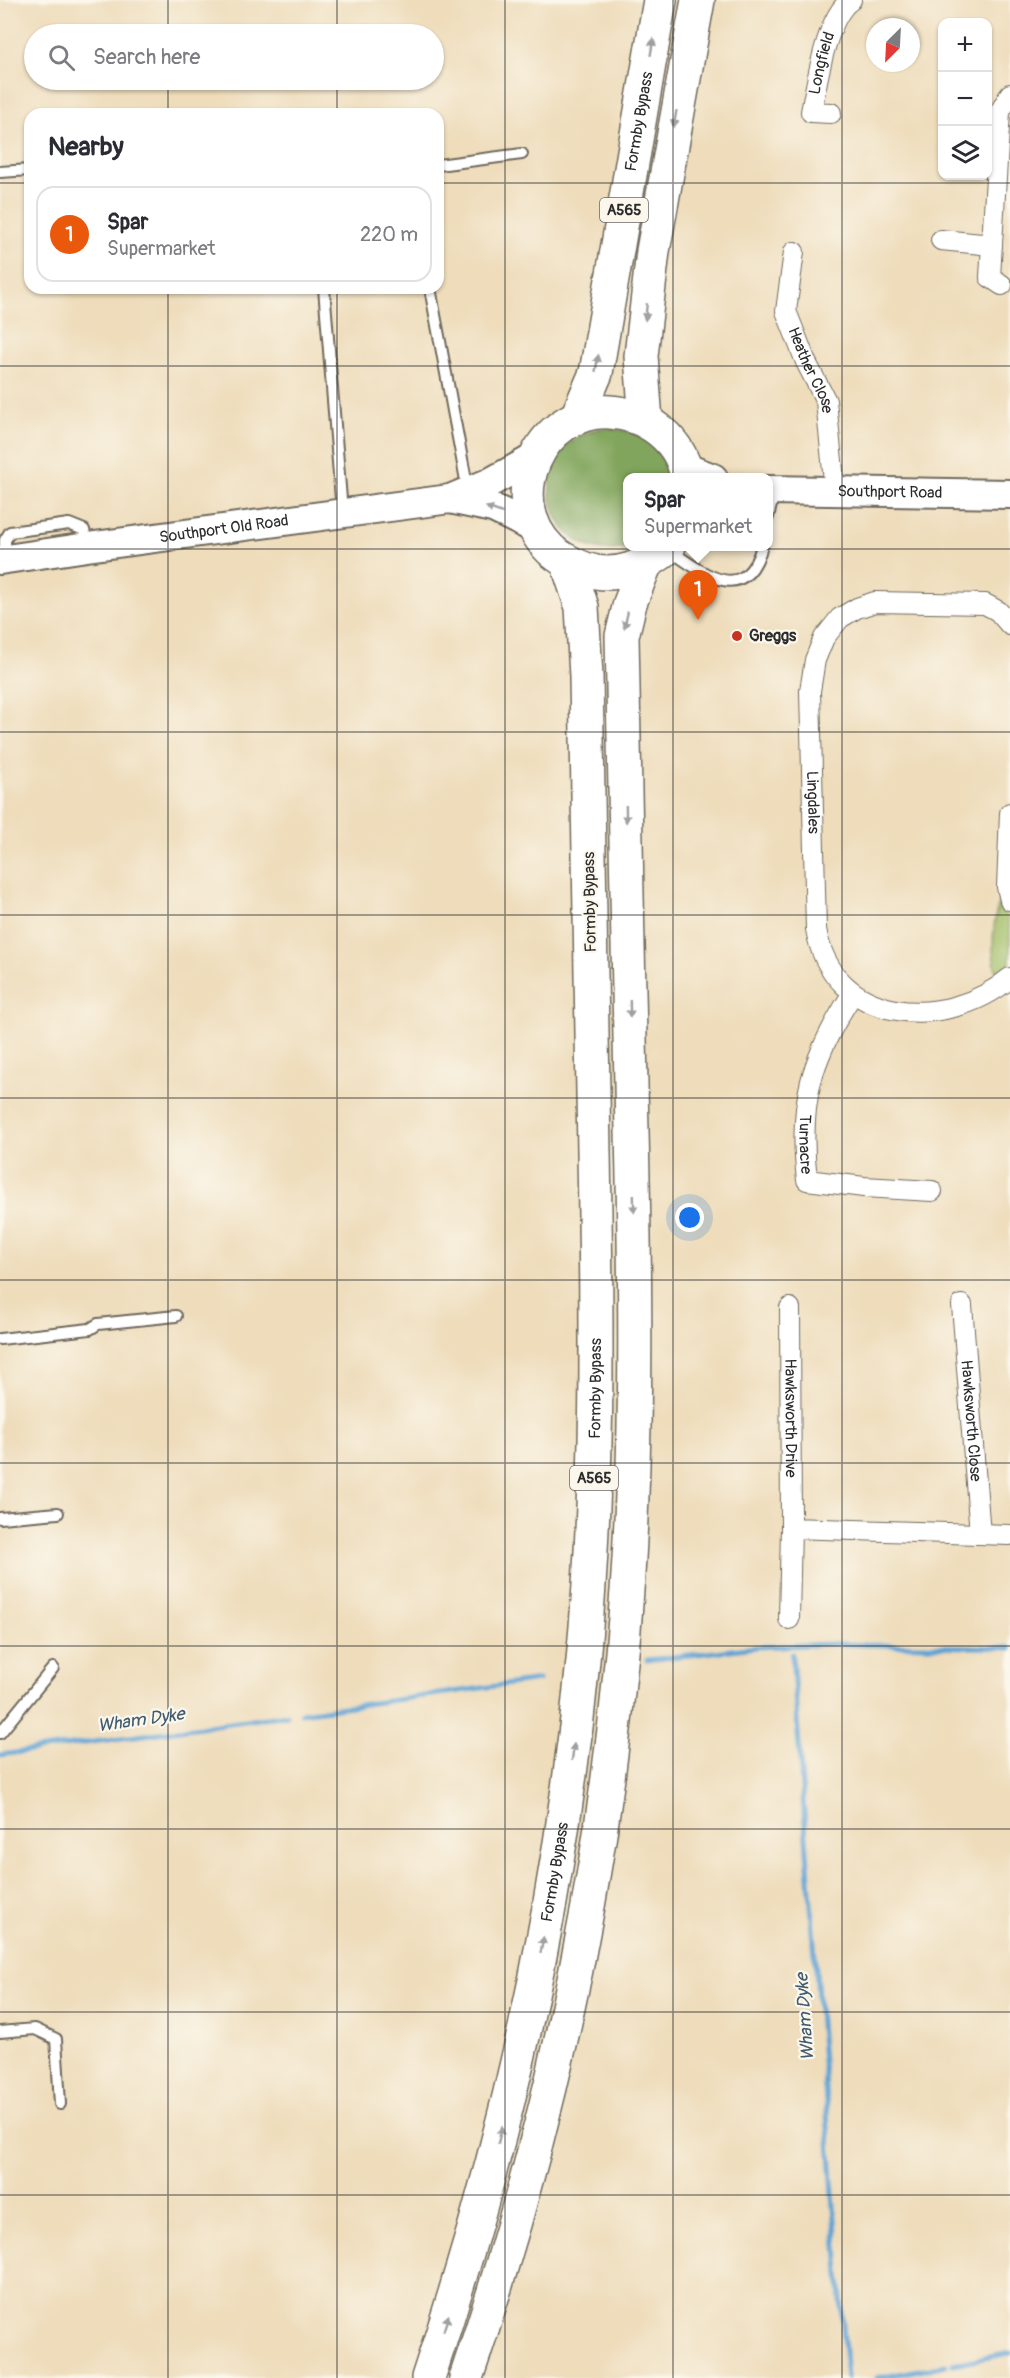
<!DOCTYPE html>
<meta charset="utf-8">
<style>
body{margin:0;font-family:Pangolin,sans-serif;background:#f2f2f3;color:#2b2b33}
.controls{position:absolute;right:18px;top:18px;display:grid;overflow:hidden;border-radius:12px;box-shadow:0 2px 4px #0004}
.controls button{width:54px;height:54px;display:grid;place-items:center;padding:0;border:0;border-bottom:2px solid #e1e1e2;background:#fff;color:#2b2b33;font:30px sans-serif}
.compass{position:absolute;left:866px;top:18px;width:54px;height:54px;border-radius:50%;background:#fff;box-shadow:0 2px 4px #0004;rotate:204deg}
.you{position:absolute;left:690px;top:1218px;width:21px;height:21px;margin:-15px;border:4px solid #fff;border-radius:50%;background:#1a73e8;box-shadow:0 0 0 9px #1a73e833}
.badge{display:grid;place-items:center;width:39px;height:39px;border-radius:50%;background:#ea580c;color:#fff;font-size:20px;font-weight:700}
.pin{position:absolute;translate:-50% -50px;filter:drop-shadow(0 2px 3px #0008)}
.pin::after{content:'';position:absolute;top:32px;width:21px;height:18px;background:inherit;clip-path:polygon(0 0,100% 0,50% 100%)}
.popup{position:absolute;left:623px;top:473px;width:150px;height:78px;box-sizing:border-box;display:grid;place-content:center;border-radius:12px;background:#fff;filter:drop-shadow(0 2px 4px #0005);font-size:20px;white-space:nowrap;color:#7c7c81}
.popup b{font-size:22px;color:#2b2b33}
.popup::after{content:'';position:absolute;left:50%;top:100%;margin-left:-12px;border:12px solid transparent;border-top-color:#fff}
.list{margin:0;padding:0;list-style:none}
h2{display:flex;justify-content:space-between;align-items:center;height:78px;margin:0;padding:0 24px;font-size:26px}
h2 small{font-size:20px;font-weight:400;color:#7c7c81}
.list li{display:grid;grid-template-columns:39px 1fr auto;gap:18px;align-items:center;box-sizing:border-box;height:96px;margin:0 12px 12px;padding:0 12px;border:2px solid #e1e1e2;border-radius:18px}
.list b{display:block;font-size:22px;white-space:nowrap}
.list p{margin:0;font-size:20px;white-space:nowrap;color:#7c7c81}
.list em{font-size:20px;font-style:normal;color:#7c7c81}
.icon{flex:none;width:33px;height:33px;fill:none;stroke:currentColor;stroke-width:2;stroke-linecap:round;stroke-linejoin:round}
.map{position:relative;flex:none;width:1010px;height:2378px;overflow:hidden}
.search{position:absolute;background:#fff;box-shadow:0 2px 4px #0004;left:24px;top:24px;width:420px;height:66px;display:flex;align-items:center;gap:15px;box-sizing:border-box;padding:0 21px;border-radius:33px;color:#7c7c81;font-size:22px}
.panel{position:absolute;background:#fff;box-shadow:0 2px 4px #0004;left:24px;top:108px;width:420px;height:186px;border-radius:18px}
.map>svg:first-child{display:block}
.green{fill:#a2be66;stroke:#667448;stroke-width:1.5}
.forest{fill:#81a55b;stroke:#566843;stroke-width:1.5}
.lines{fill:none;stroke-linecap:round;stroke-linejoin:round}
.stream{stroke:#5fa3d4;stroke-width:5}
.lane-casing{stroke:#6f695d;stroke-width:14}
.street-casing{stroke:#6f695d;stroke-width:22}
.secondary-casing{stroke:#6f695d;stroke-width:32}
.highway-casing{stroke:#6f695d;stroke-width:36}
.lane{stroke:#fff;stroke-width:10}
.street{stroke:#fff;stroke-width:20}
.secondary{stroke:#fff;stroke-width:28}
.highway{stroke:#fff;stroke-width:33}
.oneway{fill:#a0a0a0}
.grid{fill:none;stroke:#2b2b2b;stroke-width:1.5;stroke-opacity:0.55}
.poi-dot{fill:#c8321e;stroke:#fbf7ec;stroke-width:2}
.labels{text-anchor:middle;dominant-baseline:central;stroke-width:4.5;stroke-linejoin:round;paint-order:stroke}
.shield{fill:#fbf7ec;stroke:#696865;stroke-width:1.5}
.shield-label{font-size:15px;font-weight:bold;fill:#2b2b2b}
.street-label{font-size:16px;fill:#2b2b2b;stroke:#fbf7ec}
.poi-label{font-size:16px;font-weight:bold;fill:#2b2b2b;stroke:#fbf7ec;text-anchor:start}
.water-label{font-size:18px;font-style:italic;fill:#405b6f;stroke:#fbf7ec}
</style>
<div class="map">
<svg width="1010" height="2378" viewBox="0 0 1010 2378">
<rect width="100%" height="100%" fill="#fbf7ec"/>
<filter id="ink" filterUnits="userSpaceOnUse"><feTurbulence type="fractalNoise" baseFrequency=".0167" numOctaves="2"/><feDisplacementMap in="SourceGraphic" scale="12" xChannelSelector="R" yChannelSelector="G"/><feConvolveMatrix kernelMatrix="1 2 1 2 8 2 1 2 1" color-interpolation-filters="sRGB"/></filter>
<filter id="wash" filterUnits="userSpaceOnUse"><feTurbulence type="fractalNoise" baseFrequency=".008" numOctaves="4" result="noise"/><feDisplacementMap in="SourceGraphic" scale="24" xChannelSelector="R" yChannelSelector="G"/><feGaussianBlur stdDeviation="1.35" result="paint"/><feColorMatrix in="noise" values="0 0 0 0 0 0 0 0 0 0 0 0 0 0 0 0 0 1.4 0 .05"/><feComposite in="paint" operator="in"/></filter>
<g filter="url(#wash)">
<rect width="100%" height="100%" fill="#eedcba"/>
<path class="green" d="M1002,894L1010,929V968L999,977C989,958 993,914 1002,894Z"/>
<path class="forest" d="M600,428C637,428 661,440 671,477L628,478V546L633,547H631C617,550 603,552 590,547C549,532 537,480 564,448C574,437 587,432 600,428Z"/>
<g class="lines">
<g class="stream">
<polyline points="792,1654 847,2378"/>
<polyline points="647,1660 756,1647 836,1644 1010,1648"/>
<polyline points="301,1713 539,1680"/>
<polyline points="0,1755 287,1715"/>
<polyline points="953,2364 1010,2353"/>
<polyline points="877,2378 946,2365"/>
</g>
</g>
</g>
<g filter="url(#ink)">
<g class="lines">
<g class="lane-casing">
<g id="lane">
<polyline points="438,165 522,154"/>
<polyline points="0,172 30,170"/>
<polyline points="324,288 342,512"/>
<polyline points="430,288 468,491"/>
<polyline points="768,517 774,493"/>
<path d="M671,551C705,575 745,606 762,546"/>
<polyline points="5,559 5,540 10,532 69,524 84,530 87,545"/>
<polyline points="0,1339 90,1329 98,1324 176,1316"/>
<polyline points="0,1518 58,1513"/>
<polyline points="0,1733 53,1668"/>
<polyline points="0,2032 35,2029 56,2039 60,2104"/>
</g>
</g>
<g class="street-casing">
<g id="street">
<path id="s1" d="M831,113L811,112C817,83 826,17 851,0"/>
<polyline points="941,240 992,245"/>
<path id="s2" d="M794,252L786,311L806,362L826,401L835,491"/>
<polyline points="1002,285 990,277 1000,112 1010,94"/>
<path id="s3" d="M1010,625L998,611L985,604L875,602L857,608L840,618L824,638L815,660L810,691L816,929C832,1025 946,1032 1010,978"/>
<polyline points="1010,813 1007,887 1010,900"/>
<path id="s4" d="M853,993C811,1058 798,1102 807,1180L864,1187L932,1191"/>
<path id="s5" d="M962,1305L980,1534"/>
<path id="s6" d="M790,1308L791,1528L1010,1535"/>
<polyline points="789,1619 791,1528"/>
</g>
</g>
<g class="secondary-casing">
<g id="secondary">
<polyline points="686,468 713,478"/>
<path id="s7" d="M768,490L1010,494"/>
<polyline points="450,499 493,508 536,529"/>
<path id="s8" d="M0,560L87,547L450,499L491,482L534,458"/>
</g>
</g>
<g class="highway-casing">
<g id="highway">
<path id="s9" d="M577,417L596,373L660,0"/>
<polyline points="646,421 641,356 653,251 698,0"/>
<path d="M669,546C647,567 614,580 585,569C572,564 560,559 550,549C499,499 540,408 610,412C626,413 640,417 653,426C671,438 684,456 687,478"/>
<path id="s10" d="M428,2378C505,2146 560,1906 583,1661C599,1492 597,1321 594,1152C591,993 589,835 586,676L582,607L567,562"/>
<path d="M466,2378C545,2144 600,1899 622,1653C638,1480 636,1305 632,1131C629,966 624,801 622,636L630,603L645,565"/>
</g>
</g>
<use href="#lane" class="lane"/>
<use href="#street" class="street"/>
<use href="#secondary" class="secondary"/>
<use href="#highway" class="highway"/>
</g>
<defs><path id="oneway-solid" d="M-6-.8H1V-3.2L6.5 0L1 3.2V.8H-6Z" transform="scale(1.5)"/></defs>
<g class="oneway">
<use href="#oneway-solid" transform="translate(652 47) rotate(-80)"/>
<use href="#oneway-solid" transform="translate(675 119) rotate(100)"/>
<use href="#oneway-solid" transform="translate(646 312) rotate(96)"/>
<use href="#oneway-solid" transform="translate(597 363) rotate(-80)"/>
<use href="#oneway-solid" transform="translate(494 510) rotate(-159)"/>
<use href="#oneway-solid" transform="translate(626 620) rotate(103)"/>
<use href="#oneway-solid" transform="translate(626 814) rotate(89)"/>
<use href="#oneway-solid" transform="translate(630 1009) rotate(89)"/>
<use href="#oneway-solid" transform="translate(634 1204) rotate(89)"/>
<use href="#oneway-solid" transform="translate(573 1752) rotate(-83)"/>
<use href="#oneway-solid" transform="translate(542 1945) rotate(-80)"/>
<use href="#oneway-solid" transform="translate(500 2135) rotate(-76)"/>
<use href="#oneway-solid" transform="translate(446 2323) rotate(-72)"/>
</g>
</g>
<path class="grid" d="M168,0V34M337,0V34M505,0V2378M673,0V2378M842,0V2378M168,80V114M337,80V114M0,183H30M438,183H1010M168,288V2378M337,288V2378M0,366H1010M0,549H1010M0,732H1010M0,915H1010M0,1098H1010M0,1280H1010M0,1463H1010M0,1646H1010M0,1829H1010M0,2012H1010M0,2195H1010"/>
<circle class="poi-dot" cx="737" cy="636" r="6"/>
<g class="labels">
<g class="shield">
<rect x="600" y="198" width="48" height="24" rx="4.5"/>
<rect x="570" y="1466" width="48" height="24" rx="4.5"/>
</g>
<g class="shield-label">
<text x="624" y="210">A565</text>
<text x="594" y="1478">A565</text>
</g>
<g class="street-label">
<text stroke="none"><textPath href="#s1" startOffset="70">Longfield</textPath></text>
<text stroke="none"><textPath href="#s9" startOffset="303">Formby Bypass</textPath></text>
<text stroke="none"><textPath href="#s2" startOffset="124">Heather Close</textPath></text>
<text stroke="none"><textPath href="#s7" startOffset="122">Southport Road</textPath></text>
<text stroke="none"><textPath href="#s8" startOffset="226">Southport Old Road</textPath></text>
<text stroke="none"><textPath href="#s3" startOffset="374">Lingdales</textPath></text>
<text transform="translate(590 902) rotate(-91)">Formby Bypass</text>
<text stroke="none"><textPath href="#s4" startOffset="162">Turnacre</textPath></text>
<text stroke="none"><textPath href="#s10" startOffset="1008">Formby Bypass</textPath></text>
<text stroke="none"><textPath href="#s6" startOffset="110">Hawksworth Drive</textPath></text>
<text stroke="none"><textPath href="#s5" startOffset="116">Hawksworth Close</textPath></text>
<text stroke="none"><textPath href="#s10" startOffset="522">Formby Bypass</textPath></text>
</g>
<g class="poi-label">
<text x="749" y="636">Greggs</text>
</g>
<g class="water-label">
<text transform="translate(141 1720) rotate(-8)">Wham Dyke</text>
<text transform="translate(805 2017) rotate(-94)">Wham Dyke</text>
</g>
</g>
</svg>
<div class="controls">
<button>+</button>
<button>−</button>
<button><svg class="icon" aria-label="layers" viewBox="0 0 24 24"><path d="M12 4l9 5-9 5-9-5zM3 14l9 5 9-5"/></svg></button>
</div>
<svg class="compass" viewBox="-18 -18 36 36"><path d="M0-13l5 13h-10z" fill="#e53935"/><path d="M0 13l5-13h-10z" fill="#7c7c81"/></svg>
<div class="you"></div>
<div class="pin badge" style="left:698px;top:620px">1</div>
<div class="popup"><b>Spar</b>Supermarket</div>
<div class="search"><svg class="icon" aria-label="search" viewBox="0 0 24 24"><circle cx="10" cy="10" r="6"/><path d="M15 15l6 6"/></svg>Search here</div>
<section class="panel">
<h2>Nearby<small></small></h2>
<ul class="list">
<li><span class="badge">1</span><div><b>Spar</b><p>Supermarket</p></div><em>220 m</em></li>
</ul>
</section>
</div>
